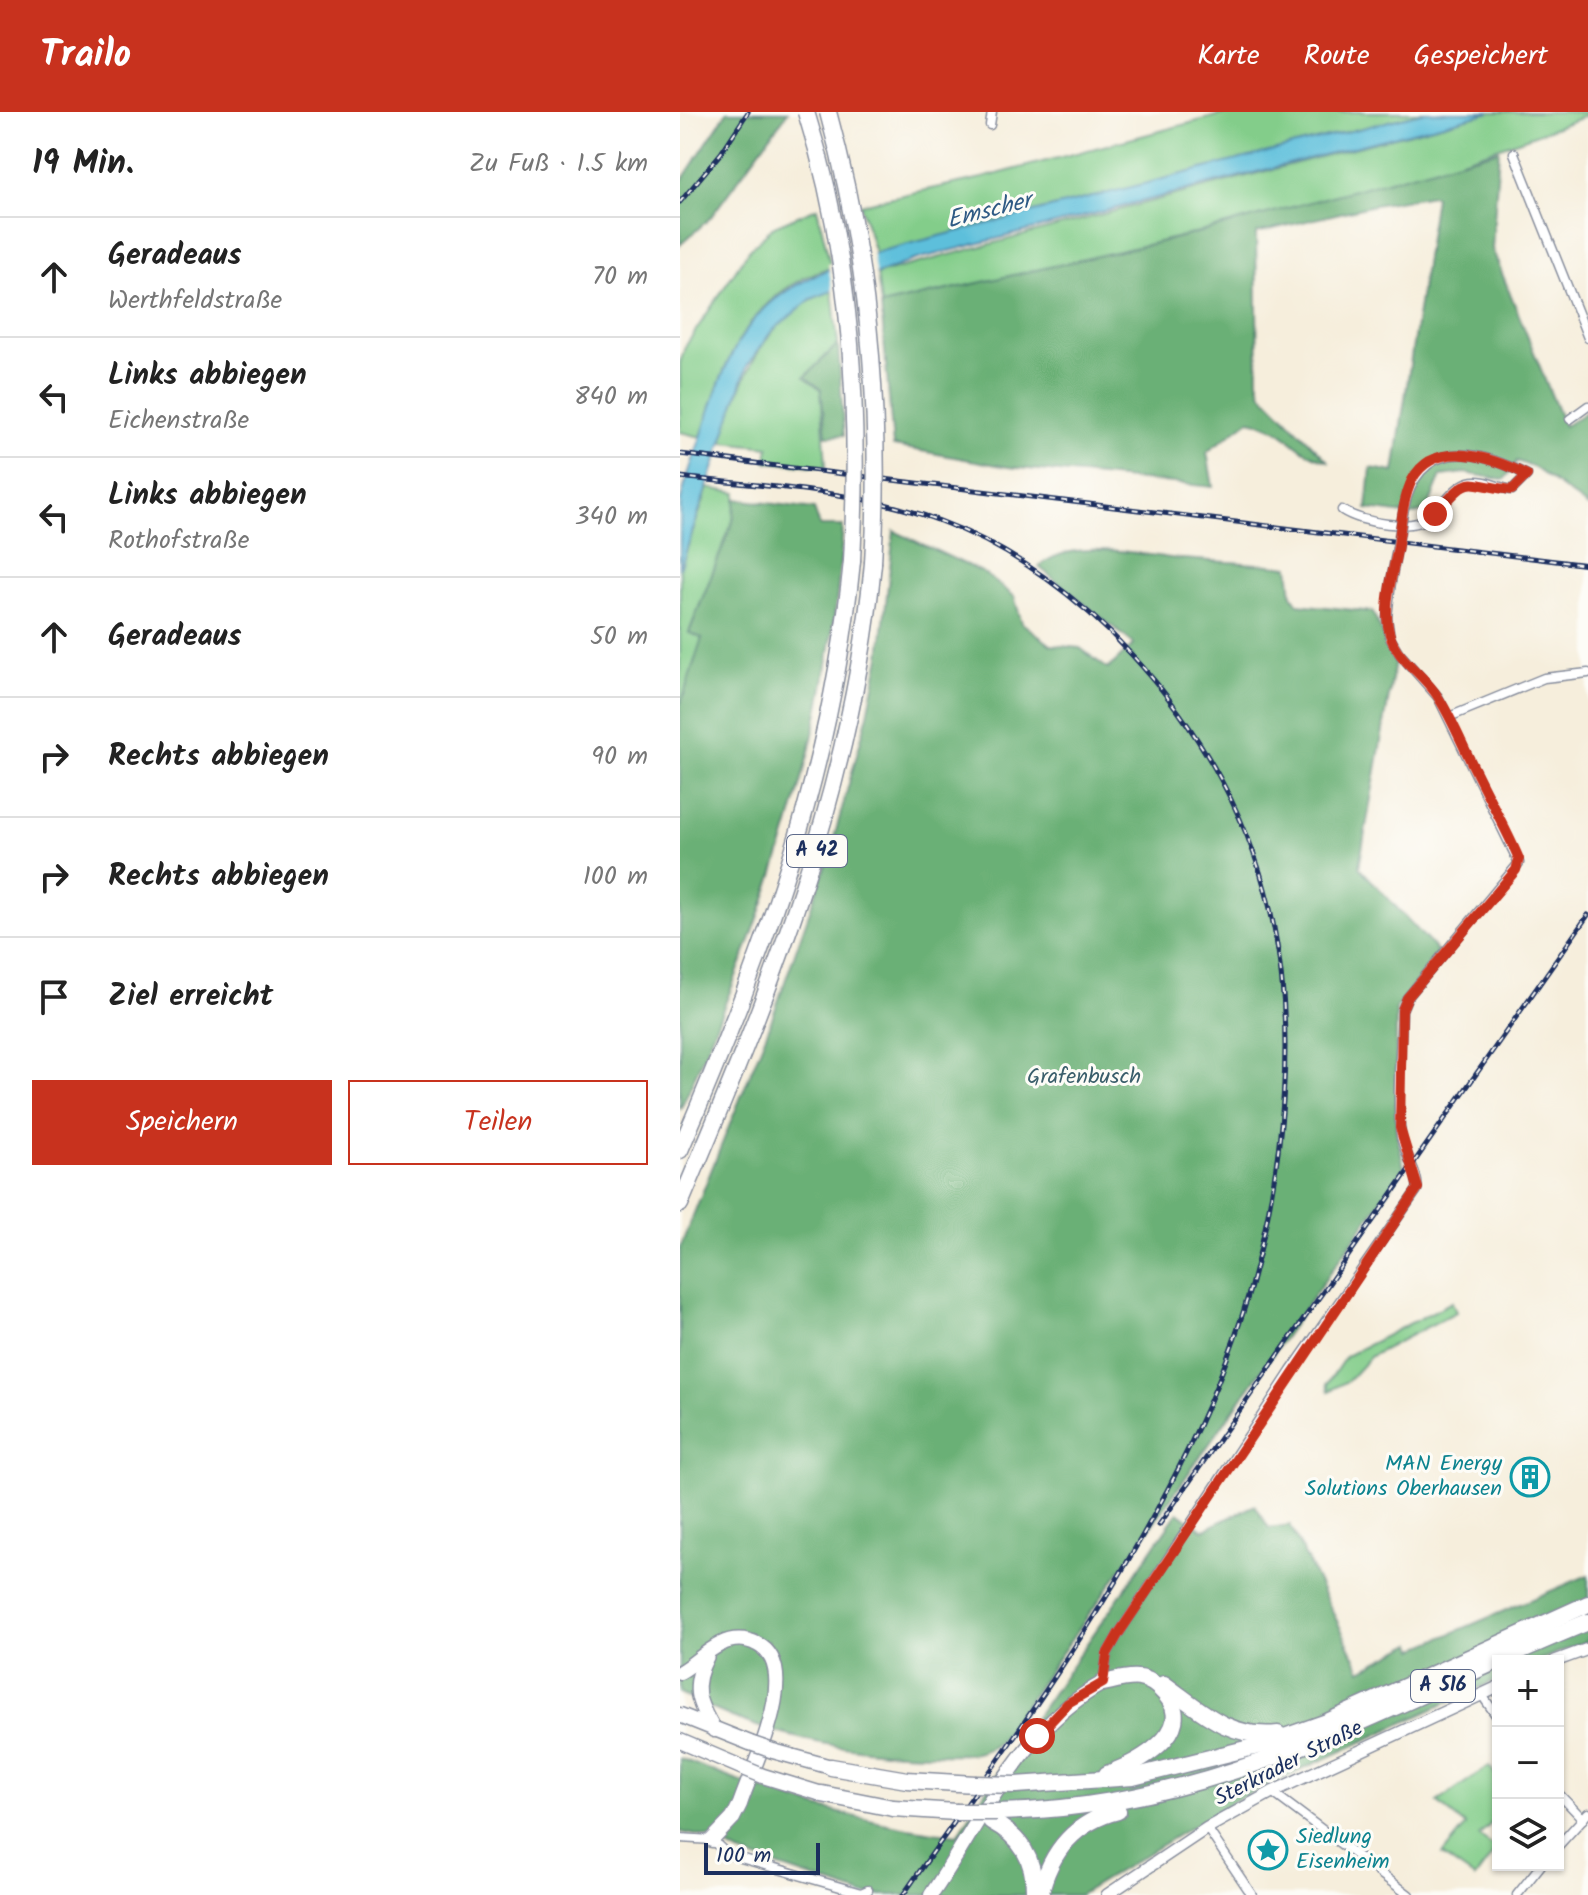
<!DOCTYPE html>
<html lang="de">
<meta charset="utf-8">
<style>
body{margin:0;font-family:Kalam,sans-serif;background:#f2f2f2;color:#222}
.controls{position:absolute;right:24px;bottom:24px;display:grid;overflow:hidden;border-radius:0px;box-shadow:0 2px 6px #0004}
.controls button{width:72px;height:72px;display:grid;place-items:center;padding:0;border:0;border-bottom:2px solid #e0e0e0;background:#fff;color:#222;font:40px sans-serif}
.scale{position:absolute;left:24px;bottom:20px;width:116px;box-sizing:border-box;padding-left:8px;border:4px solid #1b2f5e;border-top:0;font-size:22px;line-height:28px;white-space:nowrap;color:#1b2f5e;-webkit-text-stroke:6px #fdfcf7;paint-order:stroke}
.stop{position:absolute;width:24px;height:24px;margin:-18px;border:6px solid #c8321e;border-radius:50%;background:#fff}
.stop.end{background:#c8321e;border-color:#fff;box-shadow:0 2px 8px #0008}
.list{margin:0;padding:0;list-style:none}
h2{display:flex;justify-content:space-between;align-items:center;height:104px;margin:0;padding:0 32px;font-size:34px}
h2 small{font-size:26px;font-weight:400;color:#767676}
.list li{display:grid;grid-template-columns:52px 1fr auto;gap:24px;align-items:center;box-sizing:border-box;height:120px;padding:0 32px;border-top:2px solid #e0e0e0}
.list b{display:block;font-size:30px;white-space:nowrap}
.list p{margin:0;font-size:26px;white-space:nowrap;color:#767676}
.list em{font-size:26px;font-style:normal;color:#767676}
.actions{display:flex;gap:16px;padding:24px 32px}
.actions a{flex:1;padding:18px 0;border:2px solid #c8321e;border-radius:0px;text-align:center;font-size:28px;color:#c8321e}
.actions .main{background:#c8321e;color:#fff}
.icon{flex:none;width:44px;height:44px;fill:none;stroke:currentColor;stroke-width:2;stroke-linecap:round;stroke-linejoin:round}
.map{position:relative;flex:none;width:908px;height:1783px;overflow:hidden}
header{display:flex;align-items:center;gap:48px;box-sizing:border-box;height:112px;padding:0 40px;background:#c8321e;color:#fff}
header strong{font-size:38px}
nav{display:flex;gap:44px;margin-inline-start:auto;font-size:28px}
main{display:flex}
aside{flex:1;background:#fff}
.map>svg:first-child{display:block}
.green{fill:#83cd8a;stroke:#4f7e74;stroke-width:2}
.forest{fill:#6ab076;stroke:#42706a;stroke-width:2}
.water{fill:#5dbfdb;stroke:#3c779c;stroke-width:2}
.pier{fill:#f6eedc}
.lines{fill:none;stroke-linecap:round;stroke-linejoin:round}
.minor-casing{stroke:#888e9d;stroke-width:11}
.tertiary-casing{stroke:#888e9d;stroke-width:14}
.primary-casing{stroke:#888e9d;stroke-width:17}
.motorway-casing{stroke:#888e9d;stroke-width:19}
.minor{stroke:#fff;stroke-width:8}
.tertiary{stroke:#fff;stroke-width:11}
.primary{stroke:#fff;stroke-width:14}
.motorway{stroke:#fff;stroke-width:16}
.rail-casing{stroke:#1b2f5e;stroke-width:5}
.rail{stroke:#fdfcf7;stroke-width:2;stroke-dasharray:6;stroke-linecap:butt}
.minor-bridge-casing{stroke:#888e9d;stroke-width:11;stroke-linecap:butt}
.primary-bridge-casing{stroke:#888e9d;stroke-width:17;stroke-linecap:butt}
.motorway-bridge-casing{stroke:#888e9d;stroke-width:19;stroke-linecap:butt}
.minor-bridge{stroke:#fff;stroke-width:8}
.primary-bridge{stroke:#fff;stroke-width:14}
.motorway-bridge{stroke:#fff;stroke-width:16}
.route{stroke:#c8321e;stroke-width:10}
.labels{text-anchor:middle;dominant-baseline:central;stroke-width:6;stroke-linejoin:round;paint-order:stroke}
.shield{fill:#fdfcf7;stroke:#5f6c8c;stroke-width:2}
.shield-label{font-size:20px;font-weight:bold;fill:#1b2f5e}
.park-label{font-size:22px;fill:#3a5e6b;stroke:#fdfcf7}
.culture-label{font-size:22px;fill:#0d838f;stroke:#fdfcf7;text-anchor:end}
.street-label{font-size:22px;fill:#1b2f5e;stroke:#fdfcf7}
.water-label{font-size:24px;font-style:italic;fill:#2f5a84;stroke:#fdfcf7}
</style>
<header>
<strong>Trailo</strong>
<nav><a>Karte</a><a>Route</a><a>Gespeichert</a></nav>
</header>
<main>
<aside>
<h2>19 Min.<small>Zu Fuß · 1.5 km</small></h2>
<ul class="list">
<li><svg class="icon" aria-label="ahead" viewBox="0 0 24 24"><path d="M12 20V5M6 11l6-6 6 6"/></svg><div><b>Geradeaus</b><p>Werthfeldstraße</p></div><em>70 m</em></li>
<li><svg class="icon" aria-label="left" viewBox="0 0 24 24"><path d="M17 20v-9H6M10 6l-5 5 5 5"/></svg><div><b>Links abbiegen</b><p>Eichenstraße</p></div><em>840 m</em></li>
<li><svg class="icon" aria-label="left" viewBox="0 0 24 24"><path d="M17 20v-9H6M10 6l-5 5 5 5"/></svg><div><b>Links abbiegen</b><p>Rothofstraße</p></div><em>340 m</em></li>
<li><svg class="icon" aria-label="ahead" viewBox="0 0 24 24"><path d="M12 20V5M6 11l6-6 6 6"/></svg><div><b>Geradeaus</b></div><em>50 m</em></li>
<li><svg class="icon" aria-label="right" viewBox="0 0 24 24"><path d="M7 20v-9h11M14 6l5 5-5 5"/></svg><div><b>Rechts abbiegen</b></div><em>90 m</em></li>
<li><svg class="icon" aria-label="right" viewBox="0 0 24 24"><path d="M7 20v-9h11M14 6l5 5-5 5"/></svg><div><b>Rechts abbiegen</b></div><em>100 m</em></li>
<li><svg class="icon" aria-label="arrive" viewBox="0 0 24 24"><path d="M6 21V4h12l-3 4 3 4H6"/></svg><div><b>Ziel erreicht</b></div></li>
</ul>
<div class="actions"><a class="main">Speichern</a><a>Teilen</a></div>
</aside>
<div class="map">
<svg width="908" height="1783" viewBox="0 0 908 1783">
<rect width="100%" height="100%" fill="#fdfcf7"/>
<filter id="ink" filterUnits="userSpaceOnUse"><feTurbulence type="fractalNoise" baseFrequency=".0125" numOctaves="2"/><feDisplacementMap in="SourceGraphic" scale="16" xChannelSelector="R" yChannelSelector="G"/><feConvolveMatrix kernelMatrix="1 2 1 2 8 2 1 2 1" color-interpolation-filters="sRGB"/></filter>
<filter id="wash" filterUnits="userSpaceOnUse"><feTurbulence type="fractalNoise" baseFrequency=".006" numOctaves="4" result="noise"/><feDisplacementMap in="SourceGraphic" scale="32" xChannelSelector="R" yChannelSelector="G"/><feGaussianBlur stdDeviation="1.8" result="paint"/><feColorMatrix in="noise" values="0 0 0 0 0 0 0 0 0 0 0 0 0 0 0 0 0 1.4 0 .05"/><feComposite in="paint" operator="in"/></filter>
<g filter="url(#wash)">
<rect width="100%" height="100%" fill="#f6eedc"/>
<g class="green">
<polygon points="552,0 745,0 195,141 180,92 302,66"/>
<path d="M810,0H908V3C681,92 438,139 201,193L197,162Z"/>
<path d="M137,96L151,155C66,182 45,249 21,325L0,320V251L5,235L69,138L94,114Z"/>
<path d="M152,178L158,232L125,265L141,277L146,355L86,350L89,335L42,330C62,266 83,203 152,178Z"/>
<polygon points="28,376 57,381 53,409 9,520 22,526 0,595 0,457"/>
<polygon points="772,1190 776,1200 691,1244 669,1268 649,1279 647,1272 666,1244"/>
<polygon points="809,1654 818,1666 818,1704 799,1724 817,1737 795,1766 762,1743 786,1714 757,1690"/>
</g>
<g class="forest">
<polygon points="47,0 108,0 30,106 0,133 0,71"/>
<path d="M819,38L812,137L884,314L908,299V395L855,356L837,349L824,368L785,361L761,364L747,398L732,403L687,397L691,356L714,360L755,85L752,83L694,93L576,121L578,268L582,282L648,349C612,340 609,315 569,308L527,340L533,375L328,355L213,334L201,193L506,124Z"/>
<polygon points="158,232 164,323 146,324 141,277 125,265"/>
<path d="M56,387L134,397L140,414H163C151,627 85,806 0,998V595L22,526L9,521L53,409Z"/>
<path d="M214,419L302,460L334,484L342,511L371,533L400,536L428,557L454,532L359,455C389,426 454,441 491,446C530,450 570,450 609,455L612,483L618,492L693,500L715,550L679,755L758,840L716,897V1017L724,1056L319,1630C300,1646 279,1642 255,1642C167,1642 78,1623 0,1581V1136L89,915L149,744L188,602L200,544Z"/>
<path d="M575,1393L589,1416L610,1413L681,1558L733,1531L735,1537L908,1463V1529L857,1549H818V1567L556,1688L399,1783H183L59,1741L35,1727L0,1720V1646C88,1683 183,1713 278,1723L313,1667L498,1400L523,1418Z"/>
</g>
<path class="water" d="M745,0H810L234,148L131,187L91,220L67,254L0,457C0,436 0,410 1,389C6,364 17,338 25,313C60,200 88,175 201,139Z"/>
<polygon class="pier" points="192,138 196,166 153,182 148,152"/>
</g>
<g filter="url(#ink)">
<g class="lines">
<g class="minor-casing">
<g id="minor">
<polyline points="310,13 312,0"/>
<polyline points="834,41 908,226"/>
<polyline points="890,307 908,294"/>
<path d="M662,398C681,411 734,420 752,404C764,394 773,375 789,370C804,366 818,376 832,378L847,363C795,336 740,326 724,396"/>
<polyline points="769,605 864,566 908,561"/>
<path d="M423,1571L427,1542L439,1521L611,1259L737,1078C740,1062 724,1042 721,1024C716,984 721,939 722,898L727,886L839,751L758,585L719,541L710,526L707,506L711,470"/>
<polyline points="802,1583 818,1606"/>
<polyline points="592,1680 729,1783"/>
<polyline points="878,1681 903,1707"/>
<polyline points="527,1716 572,1783"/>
<polyline points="0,1726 32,1728 47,1742 181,1781 188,1778"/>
<polyline points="878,1734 908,1701"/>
<polyline points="837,1783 861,1753"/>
</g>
</g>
<g class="tertiary-casing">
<g id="tertiary">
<polyline points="875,1549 908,1537"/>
<polyline points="427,1783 527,1716 592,1680 818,1575"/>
</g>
</g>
<g class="primary-casing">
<g id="primary">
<path d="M27,1544C11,1575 17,1590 34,1618"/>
<path d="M0,1560C14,1552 26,1539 41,1532C52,1526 66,1526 77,1532C124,1555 72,1655 60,1692L53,1706L32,1728"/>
<polyline points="0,1603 70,1631"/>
<polyline points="0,1629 61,1655"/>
<polyline points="93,1639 151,1655"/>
<polyline points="83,1664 142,1682"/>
<path d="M251,1783C302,1709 341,1615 423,1571"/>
</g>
</g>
<g class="motorway-casing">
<g id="motorway">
<path d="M0,1038C84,843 151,662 172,449"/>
<path d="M0,1092C89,883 172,678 193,451"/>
<path d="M423,1571C434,1569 448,1564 459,1566C470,1567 478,1574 485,1582C519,1620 455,1652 427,1662"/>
<path d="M484,1572C522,1599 548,1627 598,1622"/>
<polyline points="151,1655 227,1668 295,1672"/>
<polyline points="336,1673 453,1665 582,1633 647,1610 908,1492"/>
<polyline points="142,1682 213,1696 276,1700"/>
<path d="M317,1700C545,1696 705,1592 908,1510"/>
<path d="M311,1709C341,1725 355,1747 354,1781"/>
<path d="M360,1783C370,1740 395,1710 438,1699"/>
</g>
</g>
<use href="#minor" class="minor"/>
<use href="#tertiary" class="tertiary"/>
<use href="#primary" class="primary"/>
<use href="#motorway" class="motorway"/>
<g class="rail-casing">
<g id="rail">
<polyline points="0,90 41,41 68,0"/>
<polyline points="0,342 908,453"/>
<path d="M0,365C85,375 180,378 260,409C333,436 400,486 452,543C521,618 575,714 594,816C621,952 595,1123 545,1252C474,1438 337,1620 223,1783"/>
<polyline points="479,1413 908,803"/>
</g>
</g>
<use href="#rail" class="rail"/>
<g class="minor-bridge-casing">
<polyline id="minor-bridge" points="711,470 724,396"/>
</g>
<g class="primary-bridge-casing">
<g id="primary-bridge">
<polyline points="70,1631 93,1639"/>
<polyline points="61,1655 83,1664"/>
</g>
</g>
<g class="motorway-bridge-casing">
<g id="motorway-bridge">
<path d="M126,0C172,145 180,299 172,449"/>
<path d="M148,0C189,148 202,298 193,451"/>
<polyline points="295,1672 336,1673"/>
<polyline points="276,1700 317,1700"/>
</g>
</g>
<use href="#minor-bridge" class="minor-bridge"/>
<use href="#primary-bridge" class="primary-bridge"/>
<use href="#motorway-bridge" class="motorway-bridge"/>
</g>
</g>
<g class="lines" filter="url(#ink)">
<path class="route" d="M357,1624L388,1591L423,1571L427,1542L439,1521L738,1076L720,1016L722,898L727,886L836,758L839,747C827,718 810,689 796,660C783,635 773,608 758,585C744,562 717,548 710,523C702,497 712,465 717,439C721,416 722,389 732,368C755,325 814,346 847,363L832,378C782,373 795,358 755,402"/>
</g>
<defs>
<g id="building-ring" transform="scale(2)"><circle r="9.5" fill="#fdfcf7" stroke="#0f9aa8" stroke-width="1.5"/><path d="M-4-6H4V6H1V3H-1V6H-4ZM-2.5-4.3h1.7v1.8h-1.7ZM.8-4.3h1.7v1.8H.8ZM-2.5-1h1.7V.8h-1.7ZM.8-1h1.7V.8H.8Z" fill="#0f9aa8"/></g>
<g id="sight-ring" transform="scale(2)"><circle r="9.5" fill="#fdfcf7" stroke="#0f9aa8" stroke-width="1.5"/><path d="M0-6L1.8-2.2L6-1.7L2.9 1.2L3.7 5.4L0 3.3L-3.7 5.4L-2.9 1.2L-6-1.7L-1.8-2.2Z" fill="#0f9aa8"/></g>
</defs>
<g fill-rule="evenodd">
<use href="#building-ring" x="850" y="1365"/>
<use href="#sight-ring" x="588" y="1738"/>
</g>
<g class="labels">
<g class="shield">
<rect x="107" y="723" width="60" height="32" rx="6"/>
<rect x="731" y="1558" width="64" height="32" rx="6"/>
</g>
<g class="shield-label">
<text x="137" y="739">A 42</text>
<text x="763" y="1574">A 516</text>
</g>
<g class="park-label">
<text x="404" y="965">Grafenbusch</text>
</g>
<g class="culture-label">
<text x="822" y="1352">MAN Energy<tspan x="822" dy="25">Solutions Oberhausen</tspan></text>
<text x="616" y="1725" text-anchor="start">Siedlung<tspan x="616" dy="25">Eisenheim</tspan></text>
</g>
<g class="street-label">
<text transform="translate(609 1652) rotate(-27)">Sterkrader Straße</text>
</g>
<g class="water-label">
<text transform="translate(309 99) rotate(-14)">Emscher</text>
</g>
</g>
</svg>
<div class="controls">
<button>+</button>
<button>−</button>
<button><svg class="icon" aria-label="layers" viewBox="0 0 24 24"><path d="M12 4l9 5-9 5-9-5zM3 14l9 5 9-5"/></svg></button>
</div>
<div class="scale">100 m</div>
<div class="stop" style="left:357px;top:1624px"></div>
<div class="stop end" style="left:755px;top:402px"></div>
</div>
</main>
